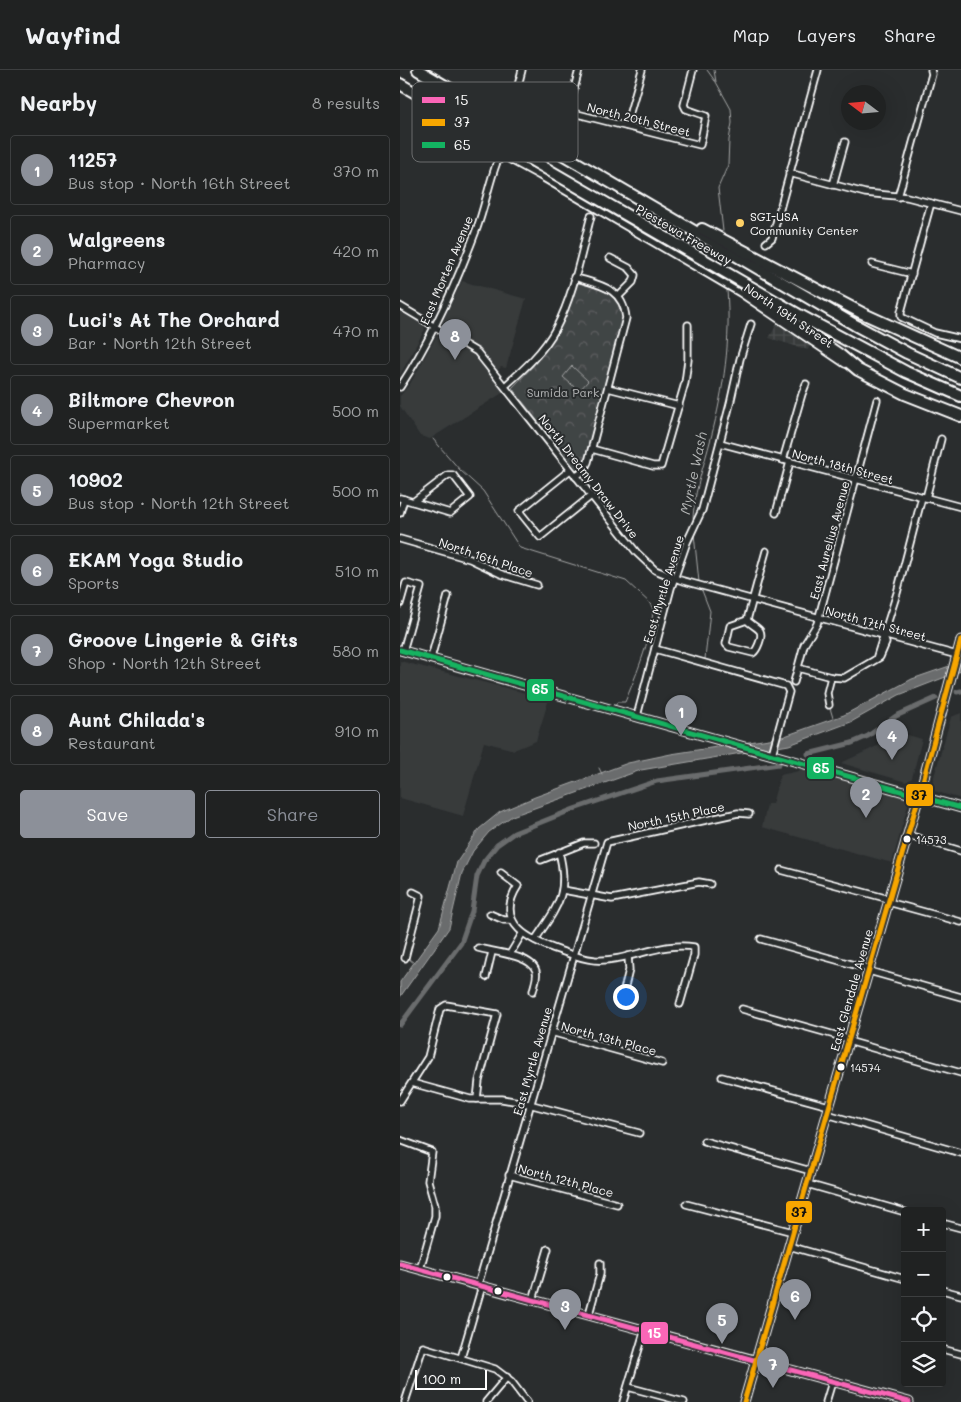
<!DOCTYPE html>
<meta charset="utf-8">
<style>
body{margin:0;font-family:Mali,sans-serif;background:#282a2a;color:#f1f3f6}
.controls{position:absolute;right:15px;bottom:15px;display:grid;overflow:hidden;border-radius:5px;box-shadow:0 5px 20px #0002}
.controls button{width:45px;height:45px;display:grid;place-items:center;padding:0;border:0;border-bottom:1px solid #3d3f40;background:#202222;color:#f1f3f6;font:25px sans-serif}
.compass{position:absolute;left:441px;top:15px;width:45px;height:45px;border-radius:50%;background:#202222;box-shadow:0 5px 20px #0002;rotate:286deg}
.scale{position:absolute;left:15px;bottom:12px;width:72px;box-sizing:border-box;padding-left:5px;border:2px solid #fff;border-top:0;font-size:14px;line-height:18px;white-space:nowrap;color:#fff;-webkit-text-stroke:4px #2a2d2e;paint-order:stroke}
.you{position:absolute;left:225px;top:926px;width:18px;height:18px;margin:-12px;border:4px solid #fff;border-radius:50%;background:#1a73e8;box-shadow:0 0 0 8px #1a73e833}
.badge{display:grid;place-items:center;width:32px;height:32px;border-radius:50%;background:#8c9099;color:#fff;font-size:16px;font-weight:700}
.pin{position:absolute;translate:-50% -41px;filter:drop-shadow(0 1px 2px #0008)}
.pin::after{content:'';position:absolute;top:26px;width:18px;height:15px;background:inherit;clip-path:polygon(0 0,100% 0,50% 100%)}
.list{margin:0;padding:0;list-style:none}
h2{display:flex;justify-content:space-between;align-items:center;height:65px;margin:0;padding:0 20px;font-size:21px}
h2 small{font-size:16px;font-weight:400;color:#a2a4a5}
.list li{display:grid;grid-template-columns:32px 1fr auto;gap:15px;align-items:center;box-sizing:border-box;height:70px;margin:0 10px 10px;padding:0 10px;border:1px solid #3d3f40;border-radius:5px}
.list b{display:block;font-size:19px;white-space:nowrap}
.list p{margin:0;font-size:16px;white-space:nowrap;color:#a2a4a5}
.list em{font-size:16px;font-style:normal;color:#a2a4a5}
.actions{display:flex;gap:10px;padding:15px 20px}
.actions a{flex:1;padding:11px 0;border:1px solid #8c9099;border-radius:5px;text-align:center;font-size:18px;color:#8c9099}
.actions .main{background:#8c9099;color:#fff}
.icon{flex:none;width:28px;height:28px;fill:none;stroke:currentColor;stroke-width:2;stroke-linecap:round;stroke-linejoin:round}
.map{position:relative;flex:none;width:561px;height:1332px;overflow:hidden}
header{display:flex;align-items:center;gap:30px;box-sizing:border-box;height:70px;padding:0 25px;background:#202222;border-bottom:1px solid #3d3f40}
header strong{font-size:24px}
nav{display:flex;gap:28px;margin-inline-start:auto;font-size:18px}
main{display:flex}
aside{flex:1;background:#202222}
.map>svg:first-child{display:block}
.built{fill:#373a3b}
.industrial{fill:url(#industrial-grid)}
.forest{fill:url(#forest-crowns);stroke:#a0a2a2}
.pitch{fill:#414445;stroke:#a0a2a2}
.water{fill:#6a6c6d;stroke:#a6a7a7}
.lines{fill:none;stroke-linecap:round;stroke-linejoin:round}
.stream{stroke:#a6a7a7;stroke-width:1}
.canal{stroke:#6a6c6d;stroke-width:5}
.street-casing{stroke:#fff;stroke-width:9}
.secondary-casing{stroke:#fff;stroke-width:11}
.highway-casing{stroke:#fff;stroke-width:14}
.street{stroke:#2a2d2e;stroke-width:5.5}
.secondary{stroke:#2a2d2e;stroke-width:8}
.highway{stroke:#2a2d2e;stroke-width:10}
.bus-1-casing{stroke:#2a2d2e;stroke-width:9}
.bus-2-casing{stroke:#2a2d2e;stroke-width:9}
.bus-3-casing{stroke:#2a2d2e;stroke-width:9}
.bus-1{stroke:#fa66b7;stroke-width:5}
.bus-2{stroke:#f7a600;stroke-width:5}
.bus-3{stroke:#13b361;stroke-width:5}
.poi-dot{fill:#ffd166;stroke:#2a2d2e;stroke-width:2}
.bus-dot{fill:#fff;stroke:#2a2d2e;stroke-width:2}
.labels{text-anchor:middle;dominant-baseline:central;stroke-width:4;stroke-linejoin:round;paint-order:stroke}
.bus-label{font-size:11px;fill:#fff;stroke:#2a2d2e;text-anchor:start}
.street-label{font-size:12px;fill:#fff;stroke:#2a2d2e}
.poi-label{font-size:12px;fill:#fff;stroke:#2a2d2e;text-anchor:start}
.park-label{font-size:12px;fill:#b3b4b5;stroke:#2a2d2e}
.water-label{font-size:14px;font-style:italic;fill:#b4b6b6;stroke:#2a2d2e}
.key{fill:#2a2d2e;stroke:#6a6c6d;stroke-width:1}
.key-label{font-size:14px;fill:#fff}
.line-badge{stroke:#2a2d2e;stroke-width:2}
.badge-label{font-size:14px;text-anchor:middle;font-weight:bold;fill:#fff}
.pale-badge-label{font-size:14px;text-anchor:middle;font-weight:bold;fill:#111}
</style>
<header>
<strong>Wayfind</strong>
<nav><a>Map</a><a>Layers</a><a>Share</a></nav>
</header>
<main>
<aside>
<h2>Nearby<small>8 results</small></h2>
<ul class="list">
<li><span class="badge">1</span><div><b>11257</b><p>Bus stop · North 16th Street</p></div><em>370 m</em></li>
<li><span class="badge">2</span><div><b>Walgreens</b><p>Pharmacy</p></div><em>420 m</em></li>
<li><span class="badge">3</span><div><b>Luci's At The Orchard</b><p>Bar · North 12th Street</p></div><em>470 m</em></li>
<li><span class="badge">4</span><div><b>Biltmore Chevron</b><p>Supermarket</p></div><em>500 m</em></li>
<li><span class="badge">5</span><div><b>10902</b><p>Bus stop · North 12th Street</p></div><em>500 m</em></li>
<li><span class="badge">6</span><div><b>EKAM Yoga Studio</b><p>Sports</p></div><em>510 m</em></li>
<li><span class="badge">7</span><div><b>Groove Lingerie &amp; Gifts</b><p>Shop · North 12th Street</p></div><em>580 m</em></li>
<li><span class="badge">8</span><div><b>Aunt Chilada's</b><p>Restaurant</p></div><em>910 m</em></li>
</ul>
<div class="actions"><a class="main">Save</a><a>Share</a></div>
</aside>
<div class="map">
<svg width="561" height="1332" viewBox="0 0 561 1332">
<defs>
<pattern id="industrial-grid" width="8" height="8" patternUnits="userSpaceOnUse" patternTransform="scale(1.25)"><rect width="8" height="8" fill="#373a3b"/><path d="M0 4h8M4 0v8" fill="none" stroke="#4b4e4f"/></pattern>
<pattern id="forest-crowns" width="20" height="18" patternUnits="userSpaceOnUse" patternTransform="scale(1.25)"><rect width="20" height="18" fill="#414445"/><path d="M2 6a3 3 0 1 1 6 0M12 15a3 3 0 1 1 6 0" fill="none" stroke="#5e6061"/></pattern>
</defs>
<rect width="100%" height="100%" fill="#2a2d2e"/>
<filter id="ink" filterUnits="userSpaceOnUse"><feTurbulence type="fractalNoise" baseFrequency=".02" numOctaves="2"/><feDisplacementMap in="SourceGraphic" scale="10" xChannelSelector="R" yChannelSelector="G"/><feConvolveMatrix kernelMatrix="1 2 1 2 8 2 1 2 1" color-interpolation-filters="sRGB"/></filter>
<g filter="url(#ink)">
<g class="built">
<polygon points="62,211 126,229 106,298 101,297 97,301 79,280 42,258 42,253"/>
<polygon points="0,242 23,255 25,259 0,305"/>
<polygon points="37,265 73,285 104,322 30,369 20,366 0,336 0,326 10,314"/>
<polygon points="0,591 149,629 136,671 114,680 84,672 63,746 0,728"/>
<polygon points="561,643 561,729 534,721 531,717 551,647"/>
<polygon points="497,662 522,669 512,708 506,712 441,693 490,670 488,667"/>
<polygon points="400,699 506,728 508,735 492,793 362,757 367,734 372,734 380,705 399,701"/>
</g>
<polygon class="industrial" points="378,252 410,275 408,280 369,268"/>
<path class="forest" d="M179,213C200,219 220,222 223,248L185,389L178,400L175,399L112,318L133,296L152,271L164,249L175,217Z"/>
<polygon class="pitch" points="172,296 188,311 179,321 163,307"/>
<polygon class="water" points="561,592 561,601 499,625 451,652 389,675 241,700 112,746 89,762 73,781 62,803 49,858 0,927 0,912 39,858 57,792 79,759 100,742 135,727 228,693 271,684 382,667 444,645 512,609"/>
<g class="lines">
<g class="stream">
<polyline points="307,0 315,11"/>
<polyline points="314,0 316,12 331,39 332,53 329,70 328,95 318,118 323,161"/>
<path d="M33,369L60,400L83,421L120,478L226,511L252,535C257,555 233,613 225,632H217L215,637"/>
<path d="M293,455C292,426 304,396 311,368C324,318 331,271 327,220"/>
<polyline points="294,464 299,512"/>
<polyline points="301,518 310,541 305,589"/>
<polyline points="430,638 433,648"/>
<polyline points="199,698 202,704"/>
<polyline points="9,889 14,893"/>
</g>
<g class="canal">
<polyline points="557,622 561,621"/>
<polyline points="408,684 452,673 468,666 496,646 536,628"/>
<polyline points="0,955 61,873 72,841 77,806 84,791 97,775 114,763 174,739 257,711 379,694"/>
</g>
<g class="street-casing">
<g id="street">
<polyline points="122,0 115,27 118,29 300,75 306,46 286,39 284,35 293,0"/>
<polyline points="168,41 179,0"/>
<polyline points="226,56 242,0"/>
<polyline points="389,103 465,123 507,127 561,141"/>
<polyline points="433,115 445,72"/>
<polyline points="498,127 532,4 531,0"/>
<polyline points="531,133 501,242 501,247 535,263 561,269"/>
<polyline points="366,173 372,168 418,0"/>
<polyline points="210,188 229,198 235,205 233,212 219,226"/>
<polyline points="472,194 512,204"/>
<path d="M174,207C199,215 223,217 226,248L188,392L184,400L176,407"/>
<polyline points="0,236 77,282 237,483 255,500 280,510 557,585"/>
<path d="M105,316C124,299 144,281 156,258C174,224 181,183 191,146"/>
<path d="M0,317C32,268 57,212 77,158C85,136 89,113 97,92L101,88H107L140,106L340,223L445,294"/>
<polyline points="208,318 279,336"/>
<polyline points="320,373 561,437"/>
<polyline points="192,379 253,396 261,396 285,313 288,290 288,255"/>
<polyline points="383,390 402,324 406,314"/>
<polyline points="170,400 119,441 140,467 191,426"/>
<polyline points="0,428 50,443 70,427 53,405 48,405 13,432"/>
<polyline points="526,428 541,369"/>
<polyline points="0,443 4,429"/>
<polyline points="376,443 390,392"/>
<polyline points="0,469 70,489 101,504 137,515"/>
<polyline points="0,534 6,513 21,517 3,581"/>
<path d="M347,550C350,554 357,557 360,561C363,567 357,580 353,583L329,577L326,574L330,556Z"/>
<polyline points="347,550 366,481"/>
<polyline points="255,579 386,616 389,622 372,684"/>
<polyline points="31,588 48,526"/>
<polyline points="476,589 497,523 522,427"/>
<polyline points="398,598 431,607 444,608 480,587 486,573 483,565"/>
<polyline points="394,612 404,575 417,554 477,330"/>
<polyline points="429,635 427,623 431,607"/>
<polyline points="237,646 271,518 287,472 302,440 330,334 340,289 351,254"/>
<polyline points="508,765 561,781"/>
<polyline points="141,790 184,773 194,773"/>
<polyline points="381,800 489,829"/>
<path d="M101,803L118,816C93,854 131,871 161,881C172,885 184,889 195,890C228,892 261,871 294,877V885L280,934"/>
<polyline points="163,820 212,829 299,812 310,814"/>
<polyline points="488,832 561,852"/>
<polyline points="90,844 104,850 112,850"/>
<polyline points="361,869 469,899"/>
<path d="M135,870C157,837 170,824 159,782"/>
<path d="M78,878C92,882 132,885 136,901C138,907 134,915 133,921"/>
<polyline points="110,884 122,864"/>
<polyline points="5,888 21,826 13,822"/>
<polyline points="469,901 561,927"/>
<polyline points="86,907 92,882"/>
<polyline points="224,920 229,900 228,886"/>
<polyline points="342,939 449,969"/>
<polyline points="151,962 262,993"/>
<polyline points="448,971 561,1003"/>
<polyline points="322,1007 429,1036"/>
<polyline points="12,1013 70,1029 102,1029 125,1033 239,1063"/>
<polyline points="0,1031 28,987 40,939 46,935 97,944 79,1011 77,1029"/>
<polyline points="427,1044 561,1083"/>
<polyline points="0,1070 32,1082 28,1111 35,1136 35,1146 20,1199"/>
<polyline points="304,1071 411,1101"/>
<polyline points="109,1105 217,1134"/>
<polyline points="407,1114 505,1142"/>
<polyline points="286,1134 393,1162"/>
<polyline points="542,1153 561,1158"/>
<polyline points="389,1176 505,1209"/>
<polyline points="78,1215 207,772 338,743 349,744"/>
<polyline points="542,1220 561,1225"/>
<polyline points="133,1230 148,1179"/>
<polyline points="189,1244 200,1204 200,1193"/>
<polyline points="542,1279 561,1284"/>
<polyline points="61,1288 82,1216"/>
<polyline points="228,1317 284,1332"/>
<polyline points="5,1332 23,1277 95,1299 111,1311 127,1332"/>
<polyline points="86,1332 107,1307"/>
<polyline points="223,1332 245,1259"/>
<polyline points="426,1332 432,1312"/>
</g>
</g>
<g class="secondary-casing">
<g id="secondary">
<polyline points="0,580 561,738"/>
<polyline points="0,1194 509,1332"/>
<polyline points="344,1332 519,726 561,570"/>
</g>
</g>
<g class="highway-casing">
<g id="highway">
<polyline points="18,0 455,255 507,283 561,308"/>
<polyline points="0,14 401,246 506,302 561,326"/>
<polyline points="302,159 462,243 561,288"/>
<polyline points="348,222 440,285 458,300 505,324 561,346"/>
</g>
</g>
<use href="#street" class="street"/>
<use href="#secondary" class="secondary"/>
<use href="#highway" class="highway"/>
<g class="bus-1-casing">
<polyline id="bus-1" points="0,1194 509,1332"/>
</g>
<g class="bus-2-casing">
<polyline id="bus-2" points="344,1332 519,726 561,570"/>
</g>
<g class="bus-3-casing">
<polyline id="bus-3" points="0,580 561,738"/>
</g>
<use href="#bus-1" class="bus-1"/>
<use href="#bus-2" class="bus-2"/>
<use href="#bus-3" class="bus-3"/>
</g>
</g>
<circle class="poi-dot" cx="340" cy="153" r="5"/>
<g class="bus-dot">
<circle cx="507" cy="769" r="4.5"/>
<circle cx="441" cy="997" r="4.5"/>
<circle cx="47" cy="1207" r="4.5"/>
<circle cx="98" cy="1221" r="4.5"/>
</g>
<g class="labels">
<g class="bus-label">
<text x="516" y="769">14573</text>
<text x="450" y="997">14574</text>
</g>
<g class="street-label">
<text transform="translate(239 49) rotate(14)">North 20th Street</text>
<text transform="translate(284 164) rotate(30)">Piestewa Freeway</text>
<text transform="translate(46 200) rotate(-67)">East Morten Avenue</text>
<text transform="translate(389 245) rotate(34)">North 19th Street</text>
<text transform="translate(443 396) rotate(15)">North 18th Street</text>
<text transform="translate(189 406) rotate(52)">North Dreamy Draw Drive</text>
<text transform="translate(429 470) rotate(-75)">East Aurelius Avenue</text>
<text transform="translate(86 487) rotate(19)">North 16th Place</text>
<text transform="translate(263 519) rotate(-73)">East Myrtle Avenue</text>
<text transform="translate(476 553) rotate(15)">North 17th Street</text>
<text transform="translate(276 746) rotate(-12)">North 15th Place</text>
<text transform="translate(451 920) rotate(-74)">East Glendale Avenue</text>
<text transform="translate(209 968) rotate(15)">North 13th Place</text>
<text transform="translate(132 991) rotate(-74)">East Myrtle Avenue</text>
<text transform="translate(166 1110) rotate(15)">North 12th Place</text>
</g>
<g class="poi-label">
<text x="350" y="146">SGI-USA<tspan x="350" dy="14">Community Center</tspan></text>
</g>
<g class="park-label">
<text x="163" y="322">Sumida Park</text>
</g>
<g class="water-label">
<text transform="translate(293 403) rotate(-78)">Myrtle Wash</text>
</g>
</g>
<rect x="12" y="12" width="166" height="80" rx="8" class="key"/>
<rect x="22" y="27" width="23" height="6" fill="#fa66b7"/>
<rect x="22" y="49" width="23" height="7" fill="#f7a600"/>
<rect x="22" y="72" width="23" height="6" fill="#13b361"/>
<g class="key-label">
<text x="54" y="35">15</text>
<text x="54" y="57">37</text>
<text x="54" y="80">65</text>
</g>
<g class="line-badge">
<rect x="126" y="608" width="29" height="24" rx="5" fill="#13b361"/>
<rect x="406" y="686" width="29" height="24" rx="5" fill="#13b361"/>
<rect x="505" y="713" width="29" height="24" rx="5" fill="#f7a600"/>
<rect x="385" y="1130" width="28" height="24" rx="5" fill="#f7a600"/>
<rect x="240" y="1251" width="29" height="24" rx="5" fill="#fa66b7"/>
</g>
<g class="badge-label">
<text x="140" y="624">65</text>
<text x="421" y="703">65</text>
<text x="254" y="1268">15</text>
</g>
<g class="pale-badge-label">
<text x="519" y="730">37</text>
<text x="399" y="1147">37</text>
</g>
</svg>
<div class="controls">
<button>+</button>
<button>−</button>
<button><svg class="icon" aria-label="locate" viewBox="0 0 24 24"><circle cx="12" cy="12" r="6"/><path d="M12 2v4M12 18v4M2 12h4M18 12h4"/></svg></button>
<button><svg class="icon" aria-label="layers" viewBox="0 0 24 24"><path d="M12 4l9 5-9 5-9-5zM3 14l9 5 9-5"/></svg></button>
</div>
<svg class="compass" viewBox="-18 -18 36 36"><path d="M0-13l5 13h-10z" fill="#e53935"/><path d="M0 13l5-13h-10z" fill="#a2a4a5"/></svg>
<div class="scale">100 m</div>
<div class="you"></div>
<div class="pin badge" style="left:281px;top:666px">1</div>
<div class="pin badge" style="left:466px;top:748px">2</div>
<div class="pin badge" style="left:165px;top:1260px">3</div>
<div class="pin badge" style="left:492px;top:690px">4</div>
<div class="pin badge" style="left:322px;top:1274px">5</div>
<div class="pin badge" style="left:395px;top:1250px">6</div>
<div class="pin badge" style="left:373px;top:1318px">7</div>
<div class="pin badge" style="left:55px;top:290px">8</div>
</div>
</main>
